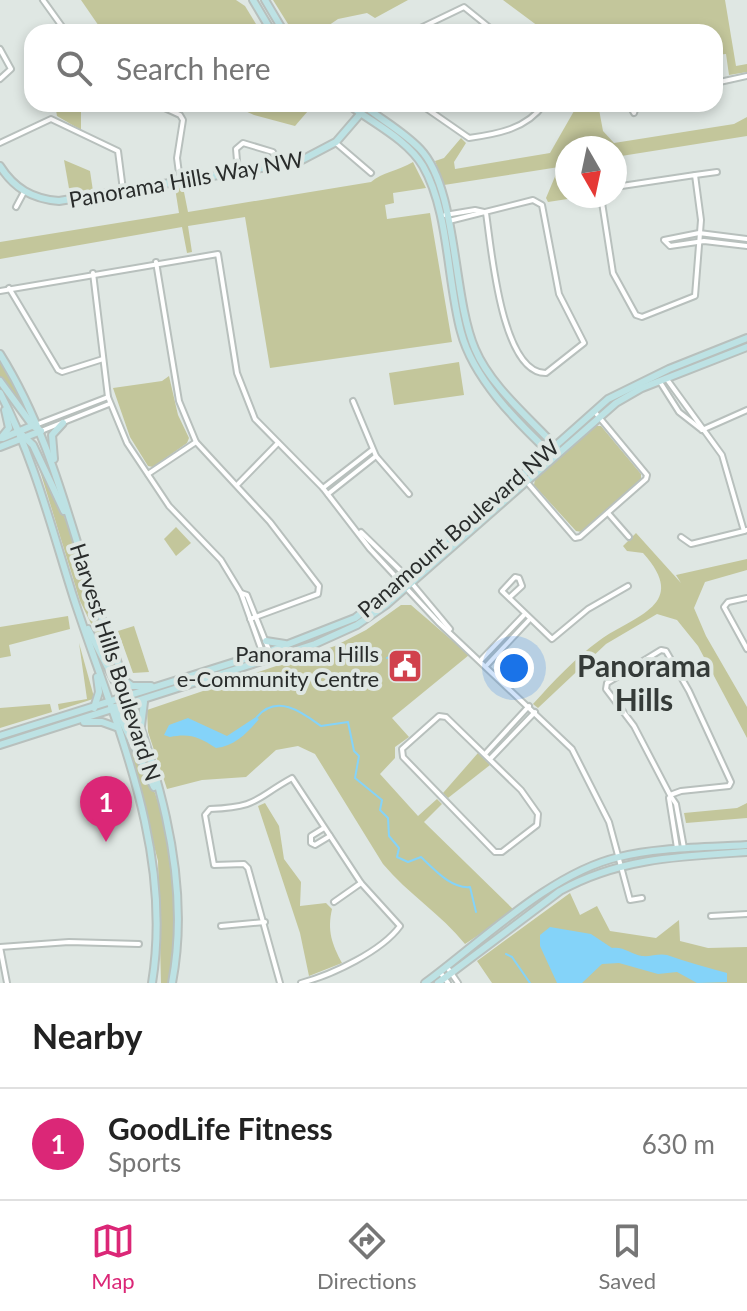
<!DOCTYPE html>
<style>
body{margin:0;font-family:Lato,sans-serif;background:#f2f2f2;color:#222}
.compass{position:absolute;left:555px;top:136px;width:72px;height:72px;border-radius:50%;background:#fff;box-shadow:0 4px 12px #0003;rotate:171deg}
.you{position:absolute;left:514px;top:668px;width:28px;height:28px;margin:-20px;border:6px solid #fff;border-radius:50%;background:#1a73e8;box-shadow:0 0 0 12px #1a73e833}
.badge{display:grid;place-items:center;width:52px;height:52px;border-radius:50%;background:#db2777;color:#fff;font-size:26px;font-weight:700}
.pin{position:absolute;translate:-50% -66px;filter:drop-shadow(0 2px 4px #0008)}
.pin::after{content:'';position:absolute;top:42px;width:28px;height:24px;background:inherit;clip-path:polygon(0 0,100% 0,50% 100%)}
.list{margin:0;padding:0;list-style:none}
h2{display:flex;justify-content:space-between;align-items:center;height:104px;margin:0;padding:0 32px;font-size:34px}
h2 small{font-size:26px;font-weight:400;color:#767676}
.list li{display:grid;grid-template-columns:52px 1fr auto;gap:24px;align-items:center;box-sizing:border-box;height:112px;padding:0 32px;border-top:2px solid #e0e0e0}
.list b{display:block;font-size:30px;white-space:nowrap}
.list p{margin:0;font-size:26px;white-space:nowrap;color:#767676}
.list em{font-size:26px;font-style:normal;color:#767676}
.icon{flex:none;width:44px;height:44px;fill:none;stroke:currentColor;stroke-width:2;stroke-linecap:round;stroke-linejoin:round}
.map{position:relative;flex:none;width:747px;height:983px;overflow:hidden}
.search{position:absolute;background:#fff;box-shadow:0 4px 12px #0003;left:24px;right:24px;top:24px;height:88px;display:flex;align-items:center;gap:20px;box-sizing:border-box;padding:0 28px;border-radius:24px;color:#767676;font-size:30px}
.sheet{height:216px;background:#fff}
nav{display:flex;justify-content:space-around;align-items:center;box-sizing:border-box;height:112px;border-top:2px solid #e0e0e0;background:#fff;font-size:22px;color:#767676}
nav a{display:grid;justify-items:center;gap:4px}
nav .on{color:#db2777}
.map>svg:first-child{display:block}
.green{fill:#c3c69b}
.water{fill:#84d3f9}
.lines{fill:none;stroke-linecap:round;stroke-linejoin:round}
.stream{stroke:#84d3f9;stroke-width:2}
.street-casing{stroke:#b8c0bd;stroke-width:8}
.secondary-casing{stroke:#b8c0bd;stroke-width:10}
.street{stroke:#fff;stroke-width:4}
.secondary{stroke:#bde2e4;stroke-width:6}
.labels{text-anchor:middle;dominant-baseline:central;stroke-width:8;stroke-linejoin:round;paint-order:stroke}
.street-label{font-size:22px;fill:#292c2b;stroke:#dfe7e3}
.poi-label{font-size:22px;fill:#292c2b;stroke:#dfe7e3;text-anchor:end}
.district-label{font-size:30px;font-weight:bold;fill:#353b38;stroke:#dfe7e3}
</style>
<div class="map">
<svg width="747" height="983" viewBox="0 0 747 983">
<rect width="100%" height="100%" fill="#dfe7e3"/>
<g class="green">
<polygon points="81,0 236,0 245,6 261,32 103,32"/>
<polygon points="273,0 408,0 375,18 367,13 338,19 319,32 293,32"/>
<polygon points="503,0 725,0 736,66 747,64 747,72 729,75 726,54 715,55 715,32 546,32"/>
<polygon points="55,104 81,104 81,130 57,116"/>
<polygon points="230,104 314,104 295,126 254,115"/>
<polygon points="578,104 598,104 603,131 614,143 734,124 747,117 747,136 615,157 615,148 567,148 567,196 587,196 548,202 546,198 559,167 444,185 435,161 444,158 461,138 466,143 454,162 455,169 550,153"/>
<polygon points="64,160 90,171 93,191 70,194"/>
<path d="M413,162L426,188L393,193L394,203L385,205L387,219L430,213L452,342L270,368L245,217L188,226L192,252L187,253L182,227L0,259V242L179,213L175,188L183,187L188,212L371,182C382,172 398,171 413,162Z"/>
<polygon points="0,358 31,414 0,377"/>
<polygon points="459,362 464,395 394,405 389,373"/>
<polygon points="169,376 178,415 189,438 187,443 153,467 148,466 130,437 113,388 162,381"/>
<polygon points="595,426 601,426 641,474 641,479 582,532 576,531 534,485 535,479"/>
<polygon points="33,448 72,534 121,685 80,601"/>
<polygon points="176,527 191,543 176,556 164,539"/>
<path d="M636,533L681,583L676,575L747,559V570L705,582L694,608L706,636L747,707V738L698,646L677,620L657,614L606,644L538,708L533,704C553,682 576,657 600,640C635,615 690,605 643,553L627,551L623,546Z"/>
<path d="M401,605H411L469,655L392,718L409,737L395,747V758L380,774L418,816L437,799L442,804L424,822L515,911L465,944C441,914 408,894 383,864L315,754L298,746L276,750L246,777L202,780L167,789L148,732L147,710L335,646L366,630Z"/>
<polygon points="68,616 70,629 9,645 11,656 0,658 0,627"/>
<polygon points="134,626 148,669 149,672 133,673 118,631"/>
<polygon points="79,643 94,697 93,699 59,710 58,704 87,699"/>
<polygon points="50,704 52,712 0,728 0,708"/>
<path d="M123,727C135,752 151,778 159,805C179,863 178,924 170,983H161L158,861Z"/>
<polygon points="478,753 490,765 448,798 443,793"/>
<path d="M265,803L279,826L284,859L301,882L300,906L326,903L332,909C327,931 332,944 342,963L309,976L300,933L258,806Z"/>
<polygon points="747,803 747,818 686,823 684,813 737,808"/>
<polygon points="570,893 580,915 597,906 610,931 656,938 679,920 680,941 708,948 747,947 747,983 492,983 477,961"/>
</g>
<g class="water">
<path d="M256,717L259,719C247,733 235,746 216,748C199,737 190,733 170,737L164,735L169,725L188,718L227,736Z"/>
<path d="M550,927L591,934L612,948C623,946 631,954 642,956C650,957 659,953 667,955C687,962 706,967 727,973V982L697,983L677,972L658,974L619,963L602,964L582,983H557L540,946V935Z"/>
</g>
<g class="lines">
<g class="stream">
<polyline points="387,658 393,654 401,658"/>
<path d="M257,717C277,693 303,713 321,726L348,722L354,751L359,756L355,778L382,800L380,810L388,818L389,836L399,848L397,857L408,862L421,857C434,869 451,889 470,887L476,912"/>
<polyline points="506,954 512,957 530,983"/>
</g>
<g class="street-casing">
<g id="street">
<polyline points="43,0 66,32"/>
<polyline points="412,32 464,7 495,32"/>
<polyline points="0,49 11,69 0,79"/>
<polyline points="715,83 747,76"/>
<polyline points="156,104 180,115 183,120 177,158 180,181"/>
<path d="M420,104L469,138C497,134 527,129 544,104"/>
<polyline points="629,104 634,113 637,104"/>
<polyline points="0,143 51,119 118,151 123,190"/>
<polyline points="336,143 371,173"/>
<polyline points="238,172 236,149 243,143 273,152 279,166"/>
<polyline points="695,175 717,172"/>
<polyline points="601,196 613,273 636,315 642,317 695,296 701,220 695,175 615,187"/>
<polyline points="16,207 24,192"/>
<polyline points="445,215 475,210 484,212"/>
<path d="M449,221L533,200L542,205L559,294L584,343L546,373C501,374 491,245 486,213"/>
<polyline points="747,239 699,233 664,240 670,246 704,241 747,246"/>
<polyline points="156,262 179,401 196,442 270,522 319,586 318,594 250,619"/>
<polyline points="93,273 108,397 127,443 169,506 221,560 241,593 247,595 269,650"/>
<polyline points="9,288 58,370 62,372 103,359"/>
<polyline points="0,291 218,254 237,373 255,419 323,488 370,549 438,622 572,749 609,822 630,900 642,898"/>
<polyline points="666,378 722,455 744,531 747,530"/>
<polyline points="660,382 679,412 702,430"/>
<polyline points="353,401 376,456 409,494"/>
<polyline points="38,424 108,397"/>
<polyline points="702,430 747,410"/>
<polyline points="41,431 109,404"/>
<polyline points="148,474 196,442"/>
<polyline points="526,481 575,538 580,537 646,479 647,475 594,411"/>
<polyline points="238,484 278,443"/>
<polyline points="323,488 372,450"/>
<polyline points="328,494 376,456"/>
<polyline points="608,513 629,537"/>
<polyline points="361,532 404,574 450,629"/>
<polyline points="681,537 691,544 744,531"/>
<polyline points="241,593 265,660"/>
<polyline points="510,597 522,586 519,578 515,577 502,591 552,639 588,609 628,586"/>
<polyline points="747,598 728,602 724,607 747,649"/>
<polyline points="482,659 524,615"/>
<polyline points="487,665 529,620"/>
<polygon points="439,716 446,717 521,790 538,814 537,825 502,852 495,852 403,757 402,749"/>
<polyline points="485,754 529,706"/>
<polyline points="490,759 535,712"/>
<polyline points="670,795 681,791 729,786 731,782 689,691 666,651 661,650 607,683 606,689 634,726 670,795 676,804 684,848"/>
<polyline points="669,798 677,848"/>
<polyline points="324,828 311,836 311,843 315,845 330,836"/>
<polyline points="334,902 361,883"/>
<polyline points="711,916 747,914"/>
<polyline points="221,926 265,922"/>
<polyline points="0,947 69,942 139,944"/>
<polyline points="0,947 7,983"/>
<polyline points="447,967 458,983"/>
<polyline points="440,972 448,983"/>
<path d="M280,983L248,868L244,864L214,865L205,815L210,809C259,807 254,799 292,778L361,883L400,926C382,951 332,975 301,983"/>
</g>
</g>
<g class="secondary-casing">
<g id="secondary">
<polyline points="253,0 272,32"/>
<polyline points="265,0 284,32"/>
<path d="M348,104C372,123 407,139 423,166C449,211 447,281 461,332C473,378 516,421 550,453"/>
<path d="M362,104C380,119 403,131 420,149C458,189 452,296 475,349C491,387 530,418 557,448"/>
<path d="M0,166C14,188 32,199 59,201L298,162L336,142L361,113"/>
<path d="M0,354C46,427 66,509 92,590C134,715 198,849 172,983"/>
<polyline points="0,381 33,426 41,431"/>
<path d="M0,393C34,457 52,530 74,599C115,724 174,849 152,983"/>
<polyline points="19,432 33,445 64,511"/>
<polyline points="1,438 9,428 5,410"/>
<polyline points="3,438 34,425"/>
<polyline points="0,447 41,431"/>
<polyline points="54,459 52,435 63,423"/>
<polyline points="88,629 125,701"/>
<polyline points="266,641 285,644"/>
<polyline points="121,678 132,686 151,686"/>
<polyline points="115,707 154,787"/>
<polyline points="94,708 99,692 97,677"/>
<polyline points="84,722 102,722 116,727"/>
<polyline points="141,726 144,702"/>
<polyline points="0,736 273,650 355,618 401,583 608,399 669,369 747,338"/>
<polyline points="0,745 315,644 357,625 386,605 616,403 642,388 747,347"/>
<path d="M425,983C481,942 550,873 619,857C660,847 705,848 747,845"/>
<path d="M438,983L560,891C619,858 681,856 747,852"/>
</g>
</g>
<use href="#street" class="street"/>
<use href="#secondary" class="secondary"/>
</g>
<defs>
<g id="civic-square" transform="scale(1.8)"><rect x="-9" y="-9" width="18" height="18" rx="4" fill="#d1414c" stroke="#dfe7e3"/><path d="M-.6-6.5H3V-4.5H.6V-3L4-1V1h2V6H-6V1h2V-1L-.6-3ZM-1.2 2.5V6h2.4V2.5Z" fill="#fff"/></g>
</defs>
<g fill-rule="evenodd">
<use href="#civic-square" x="405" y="666"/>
</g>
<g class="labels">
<g class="street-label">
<text transform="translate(186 179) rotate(-10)">Panorama Hills Way NW</text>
<text transform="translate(458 528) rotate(-41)">Panamount Boulevard NW</text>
<text transform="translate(116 662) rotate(72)">Harvest Hills Boulevard N</text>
</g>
<g class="poi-label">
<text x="379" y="653">Panorama Hills<tspan x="379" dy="25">e-Community Centre</tspan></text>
</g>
<g class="district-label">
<text x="644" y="665">Panorama<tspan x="644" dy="34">Hills</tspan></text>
</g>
</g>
</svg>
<svg class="compass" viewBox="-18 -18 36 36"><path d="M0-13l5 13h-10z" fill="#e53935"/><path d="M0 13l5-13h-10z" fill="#767676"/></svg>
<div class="you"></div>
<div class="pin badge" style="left:106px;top:842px">1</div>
<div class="search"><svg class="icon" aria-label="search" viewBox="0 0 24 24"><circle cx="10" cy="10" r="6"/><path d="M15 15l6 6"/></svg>Search here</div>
</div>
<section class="sheet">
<h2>Nearby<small></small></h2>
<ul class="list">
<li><span class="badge">1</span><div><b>GoodLife Fitness</b><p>Sports</p></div><em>630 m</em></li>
</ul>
</section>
<nav>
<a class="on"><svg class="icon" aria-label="map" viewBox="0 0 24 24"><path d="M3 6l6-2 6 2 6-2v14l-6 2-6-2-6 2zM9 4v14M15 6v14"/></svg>Map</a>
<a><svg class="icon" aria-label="directions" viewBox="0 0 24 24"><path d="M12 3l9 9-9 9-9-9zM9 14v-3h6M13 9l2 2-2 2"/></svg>Directions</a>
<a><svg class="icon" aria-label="saved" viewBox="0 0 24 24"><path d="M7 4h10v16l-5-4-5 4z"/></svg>Saved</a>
</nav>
